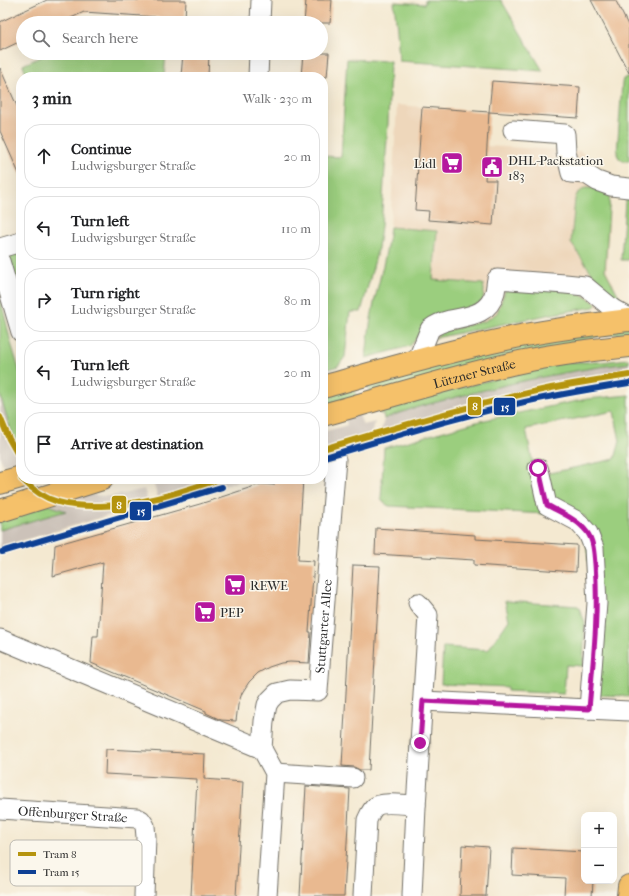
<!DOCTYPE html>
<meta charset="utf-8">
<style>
body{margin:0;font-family:"IM FELL French Canon",serif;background:#f6f6f6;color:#202124}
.controls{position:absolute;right:12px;bottom:12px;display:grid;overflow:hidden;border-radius:8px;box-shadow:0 4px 16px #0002}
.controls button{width:36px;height:36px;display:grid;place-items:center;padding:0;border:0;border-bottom:1px solid #e0e0e0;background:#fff;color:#202124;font:20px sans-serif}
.stop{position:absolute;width:12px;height:12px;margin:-9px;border:3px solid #b5179e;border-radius:50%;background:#fff}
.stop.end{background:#b5179e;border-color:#fff;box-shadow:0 1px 4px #0008}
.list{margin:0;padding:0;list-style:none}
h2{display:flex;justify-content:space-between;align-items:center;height:52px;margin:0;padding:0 16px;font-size:17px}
h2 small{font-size:13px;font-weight:400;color:#757577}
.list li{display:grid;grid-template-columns:26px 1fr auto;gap:12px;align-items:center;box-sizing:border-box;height:64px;margin:0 8px 8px;padding:0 8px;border:1px solid #e0e0e0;border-radius:16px}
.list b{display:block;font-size:15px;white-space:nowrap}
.list p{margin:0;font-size:13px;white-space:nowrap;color:#757577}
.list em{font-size:13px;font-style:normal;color:#757577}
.icon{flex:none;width:22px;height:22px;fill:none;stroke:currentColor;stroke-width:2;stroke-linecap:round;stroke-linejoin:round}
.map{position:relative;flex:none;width:629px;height:896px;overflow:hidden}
.search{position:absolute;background:#fff;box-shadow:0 4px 16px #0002;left:16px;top:16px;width:312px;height:44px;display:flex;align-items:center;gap:10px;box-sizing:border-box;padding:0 14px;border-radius:22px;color:#757577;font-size:15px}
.panel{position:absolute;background:#fff;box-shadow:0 4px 16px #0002;left:16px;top:72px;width:312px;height:412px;border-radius:16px}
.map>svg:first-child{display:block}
.built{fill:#eed7bb}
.industrial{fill:#ccc2b9}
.green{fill:#9bce7e;stroke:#637c54;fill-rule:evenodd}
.building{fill:#e9b990}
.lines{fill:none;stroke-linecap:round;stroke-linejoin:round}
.minor-casing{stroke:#716e65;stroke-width:21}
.major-casing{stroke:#716e65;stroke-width:24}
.minor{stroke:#fff;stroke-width:19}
.major{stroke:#f5c16b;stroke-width:22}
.tram-1-casing{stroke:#fbf7ec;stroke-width:9}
.tram-2-casing{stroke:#fbf7ec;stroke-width:9}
.tram-1{stroke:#b5940f;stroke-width:6}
.tram-2{stroke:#0e4094;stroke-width:6}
.route{stroke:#b5179e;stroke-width:5}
.labels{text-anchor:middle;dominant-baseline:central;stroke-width:3;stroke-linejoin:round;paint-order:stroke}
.poi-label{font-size:13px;fill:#2b2b2b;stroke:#fbf7ec;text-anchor:start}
.street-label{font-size:13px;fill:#2b2b2b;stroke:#fbf7ec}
.key{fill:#fbf7ec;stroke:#bdbab2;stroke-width:1}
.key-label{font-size:11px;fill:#2b2b2b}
.line-badge{stroke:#fbf7ec;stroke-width:1.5}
.badge-label{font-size:11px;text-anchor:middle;font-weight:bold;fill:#fff}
</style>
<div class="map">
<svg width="629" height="896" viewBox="0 0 629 896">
<rect width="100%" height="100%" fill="#fbf7ec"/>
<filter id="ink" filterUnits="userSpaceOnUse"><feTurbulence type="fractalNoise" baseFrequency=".025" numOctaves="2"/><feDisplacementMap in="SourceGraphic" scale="8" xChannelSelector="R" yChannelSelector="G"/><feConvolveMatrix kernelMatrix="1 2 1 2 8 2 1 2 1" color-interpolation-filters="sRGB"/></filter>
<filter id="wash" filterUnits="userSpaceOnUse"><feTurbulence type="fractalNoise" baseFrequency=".012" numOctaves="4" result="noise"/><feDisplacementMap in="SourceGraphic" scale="16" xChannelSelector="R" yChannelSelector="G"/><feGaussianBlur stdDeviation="0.9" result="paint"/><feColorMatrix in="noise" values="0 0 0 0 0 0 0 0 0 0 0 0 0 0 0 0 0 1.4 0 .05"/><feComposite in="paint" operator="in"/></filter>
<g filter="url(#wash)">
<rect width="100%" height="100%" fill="#f4e9d1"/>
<polygon class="built" points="397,105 489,112 487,146 580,151 611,178 607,270 622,302 552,314 475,330 435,338 368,357 370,328 374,303 388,244 390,227"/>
<g class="industrial">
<polygon points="629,363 629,380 575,387 513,400 429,422 386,434 385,433 380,435 384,419 393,415 424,405 509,383 541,377 572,371"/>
<polygon points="0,394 14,441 21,452 21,458 3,465 0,457"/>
<polygon points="358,412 363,425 375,422 370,437 364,439 366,444 335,453 335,456 323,460 323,432 347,425 345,417"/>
<polygon points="163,479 247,479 160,505 153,482"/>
<polygon points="144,489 149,504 0,547 0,530 65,511 48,505 83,493 91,495 109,496 127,493"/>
</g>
<g class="green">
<polygon points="425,0 501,0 543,71 399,61 397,29 394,2 425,4"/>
<polygon points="49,53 166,53 164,77 28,77 23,65"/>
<polygon points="347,59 390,61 388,124 381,226 378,248 372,271 361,312 350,312 345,357 338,366 323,371 323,156 341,157"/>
<polygon points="627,77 629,77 629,161 623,161 619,158 617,154 622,83 623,79"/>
<polygon points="585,188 597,188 610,193 605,270 622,302 614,303 589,269 571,243 575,199 577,194"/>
<polygon points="629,198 629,260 621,260 625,202 627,199"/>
<path d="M390,227L437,231L433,280L483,284L484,290L483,301L420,334L410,346L366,358C368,339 370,321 374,303C380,277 387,253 390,227Z"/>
<polygon points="21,248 21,307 9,258 13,251"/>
<polygon points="515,286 568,290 585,296 597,304 594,307 552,314 435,338 441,332 485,321 497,313 505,291"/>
<polygon points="0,296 11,343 21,376 21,452 14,441 0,394"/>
<polygon points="629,327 629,333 604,335 582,340 559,347 370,394 367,382 453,358"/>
<path d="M629,359V363C571,370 514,382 457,397C433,403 407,409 384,419L383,414H380L378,407L566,362H601Z"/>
<polygon points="353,386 357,398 323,408 323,395"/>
<path d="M629,395V696L597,695L585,516L389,506L384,503L381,499L384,448L480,421L587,399ZM614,411L620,441L615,459L545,474L535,475L526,429Z"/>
<polygon points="48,505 66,511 0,530 0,519"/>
<polygon points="505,601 578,606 585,622 583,666 566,665 564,694 507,691 507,687 441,684 443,647 488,650 509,620"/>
</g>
<g id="blocks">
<g class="building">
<polygon points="47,0 186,0 185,19 84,12 60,23 23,23 23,40 0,51 0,22"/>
<polygon points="306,0 332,0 330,23 304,23"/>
<polygon points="591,0 615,0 617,3 629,27 629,73"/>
<polygon points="183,53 209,53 208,77 181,77"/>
<polygon points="303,53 329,53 327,77 301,77"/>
<polygon points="0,68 21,115 21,178 0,131"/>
<polygon points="492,81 580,87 578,118 489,112"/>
<polygon points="422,107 489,112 485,180 496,180 493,225 428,220 429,211 415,210"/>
<polygon points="287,479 303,479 298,560 314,561 309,632 311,632 309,663 290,662 281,663 269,667 258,673 249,682 242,693 238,705 236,721 221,720 206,713 206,711 91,663 93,636 98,636 103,562 53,576 55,545 200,504 261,484 274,485 274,480 287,481"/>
<polygon points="376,528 475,535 475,539 577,545 576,572 474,565 474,560 375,554"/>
<polygon points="353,565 380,566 369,770 360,770 354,767 342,766"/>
<polygon points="106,749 205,754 204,779 243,782 236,896 191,896 197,779 105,774"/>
<polygon points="306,786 350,789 344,896 300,896"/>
<polygon points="462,845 489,847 486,896 460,896"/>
<polygon points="513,848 584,852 584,881 593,881 592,896 564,896 565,878 512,875"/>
</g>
</g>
</g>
<g filter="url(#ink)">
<use href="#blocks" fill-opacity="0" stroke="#716e65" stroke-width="1"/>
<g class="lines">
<g class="minor-casing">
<g id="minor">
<polyline points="260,23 261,0"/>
<polyline points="258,77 259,53"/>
<polyline points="513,130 565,134 566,152 571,173 586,174 597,181 611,186 629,188"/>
<polyline points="0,248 21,242"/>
<polyline points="0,261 21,332"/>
<path d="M417,361L430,329C436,324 442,322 450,320C469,316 489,315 495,292C496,288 496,283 497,279L565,284L585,286L613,309L629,318"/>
<polyline points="538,468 540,474 547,505 577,521 588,533 594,548 596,584 597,603 589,709"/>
<polyline points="0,639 262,749"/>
<polyline points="423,701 629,711"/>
<polyline points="275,773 353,778"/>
<path id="s1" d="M0,809L137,818L141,820L145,826L146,837L144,896"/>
<path id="s2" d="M267,896L275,773L262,749L264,721L267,705L270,700L277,693L290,690L318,691L336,459"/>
<path d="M363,896L367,820C369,816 371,810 375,807C382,801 407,805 416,805"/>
<polyline points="412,896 416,807 428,615 418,603"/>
</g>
</g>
<g class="major-casing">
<g id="major">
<path d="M323,387C383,370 444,352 506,339C546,330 588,325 629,320"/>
<path id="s3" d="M323,415C386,398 448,378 511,364C550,355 590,350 629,346"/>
<polyline points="0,483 21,477"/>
<polyline points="0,511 102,479"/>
<polyline points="628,896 629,886"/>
</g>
</g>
<use href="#minor" class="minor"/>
<use href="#major" class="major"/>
<g class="tram-1-casing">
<g id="tram-1">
<polyline points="0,417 9,439 21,460"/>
<path d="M323,449C398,427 474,404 551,388C577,383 603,379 629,375"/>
<path d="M22,479C45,503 68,507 101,506C143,505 180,492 220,479"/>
</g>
</g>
<g class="tram-2-casing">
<g id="tram-2">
<path d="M325,457C388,438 451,419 516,404C553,395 591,389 629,383"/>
<polyline points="2,552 222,487"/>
</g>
</g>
<use href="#tram-1" class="tram-1"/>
<use href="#tram-2" class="tram-2"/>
</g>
</g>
<g class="lines" filter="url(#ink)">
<path class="route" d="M420,743L423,701L589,709C593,661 599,612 595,564C594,554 594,541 587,532C577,519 561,513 547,505L540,474L538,468"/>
</g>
<defs>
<g id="supermarket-square" transform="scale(1.15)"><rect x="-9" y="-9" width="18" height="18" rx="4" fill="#b5179e" stroke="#fbf7ec"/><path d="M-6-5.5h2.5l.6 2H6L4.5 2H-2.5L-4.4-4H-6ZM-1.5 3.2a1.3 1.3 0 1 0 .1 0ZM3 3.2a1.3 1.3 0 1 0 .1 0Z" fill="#fff"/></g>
<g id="civic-square" transform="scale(1.15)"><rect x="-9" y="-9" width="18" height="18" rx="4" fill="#b5179e" stroke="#fbf7ec"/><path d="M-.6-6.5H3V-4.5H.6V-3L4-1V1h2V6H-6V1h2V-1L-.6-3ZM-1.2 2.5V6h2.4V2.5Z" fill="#fff"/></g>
</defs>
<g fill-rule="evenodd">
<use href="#supermarket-square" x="452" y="163"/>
<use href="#civic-square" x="492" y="167"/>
<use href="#supermarket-square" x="235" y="585"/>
<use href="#supermarket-square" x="205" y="612"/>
</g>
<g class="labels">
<g class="poi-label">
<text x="508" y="160">DHL-Packstation<tspan x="508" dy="15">183</tspan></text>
<text x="436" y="163" text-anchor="end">Lidl</text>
<text x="250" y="585">REWE</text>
<text x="220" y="612">PEP</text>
</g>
<g class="street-label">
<text stroke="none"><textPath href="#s3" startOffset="157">Lützner Straße</textPath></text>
<text stroke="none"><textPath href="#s2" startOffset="317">Stuttgarter Allee</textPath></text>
<text stroke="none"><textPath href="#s1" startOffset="73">Offenburger Straße</textPath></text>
</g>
</g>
<rect x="10" y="840" width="132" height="46" rx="6" class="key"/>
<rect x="18" y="852" width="18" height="4" fill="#b5940f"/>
<rect x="18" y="870" width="18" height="4" fill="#0e4094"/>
<g class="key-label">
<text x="43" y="858">Tram 8</text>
<text x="43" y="876">Tram 15</text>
</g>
<g class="line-badge">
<rect x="467" y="396" width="15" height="20" rx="4" fill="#b5940f"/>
<rect x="493" y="397" width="23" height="19" rx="4" fill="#0e4094"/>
<rect x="111" y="495" width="16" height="19" rx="4" fill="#b5940f"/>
<rect x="129" y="501" width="23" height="20" rx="4" fill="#0e4094"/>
</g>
<g class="badge-label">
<text x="475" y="410">8</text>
<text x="505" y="411">15</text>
<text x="119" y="509">8</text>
<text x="141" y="515">15</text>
</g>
</svg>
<div class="controls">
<button>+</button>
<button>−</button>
</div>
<div class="stop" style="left:538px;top:468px"></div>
<div class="stop end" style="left:420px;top:743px"></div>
<div class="search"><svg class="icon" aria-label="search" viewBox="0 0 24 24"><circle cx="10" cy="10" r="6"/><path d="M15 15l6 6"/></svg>Search here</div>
<section class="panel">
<h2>3 min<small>Walk · 230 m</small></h2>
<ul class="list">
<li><svg class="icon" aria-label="ahead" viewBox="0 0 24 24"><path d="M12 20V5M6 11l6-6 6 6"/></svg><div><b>Continue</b><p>Ludwigsburger Straße</p></div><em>20 m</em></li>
<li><svg class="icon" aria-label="left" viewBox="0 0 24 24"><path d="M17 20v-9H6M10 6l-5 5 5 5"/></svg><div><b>Turn left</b><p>Ludwigsburger Straße</p></div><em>110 m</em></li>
<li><svg class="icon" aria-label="right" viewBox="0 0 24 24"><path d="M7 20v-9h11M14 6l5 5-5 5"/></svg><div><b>Turn right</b><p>Ludwigsburger Straße</p></div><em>80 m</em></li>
<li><svg class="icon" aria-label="left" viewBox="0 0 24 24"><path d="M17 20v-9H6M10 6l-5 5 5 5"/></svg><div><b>Turn left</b><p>Ludwigsburger Straße</p></div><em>20 m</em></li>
<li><svg class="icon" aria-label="arrive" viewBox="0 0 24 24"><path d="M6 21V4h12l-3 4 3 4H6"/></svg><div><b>Arrive at destination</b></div></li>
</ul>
</section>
</div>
